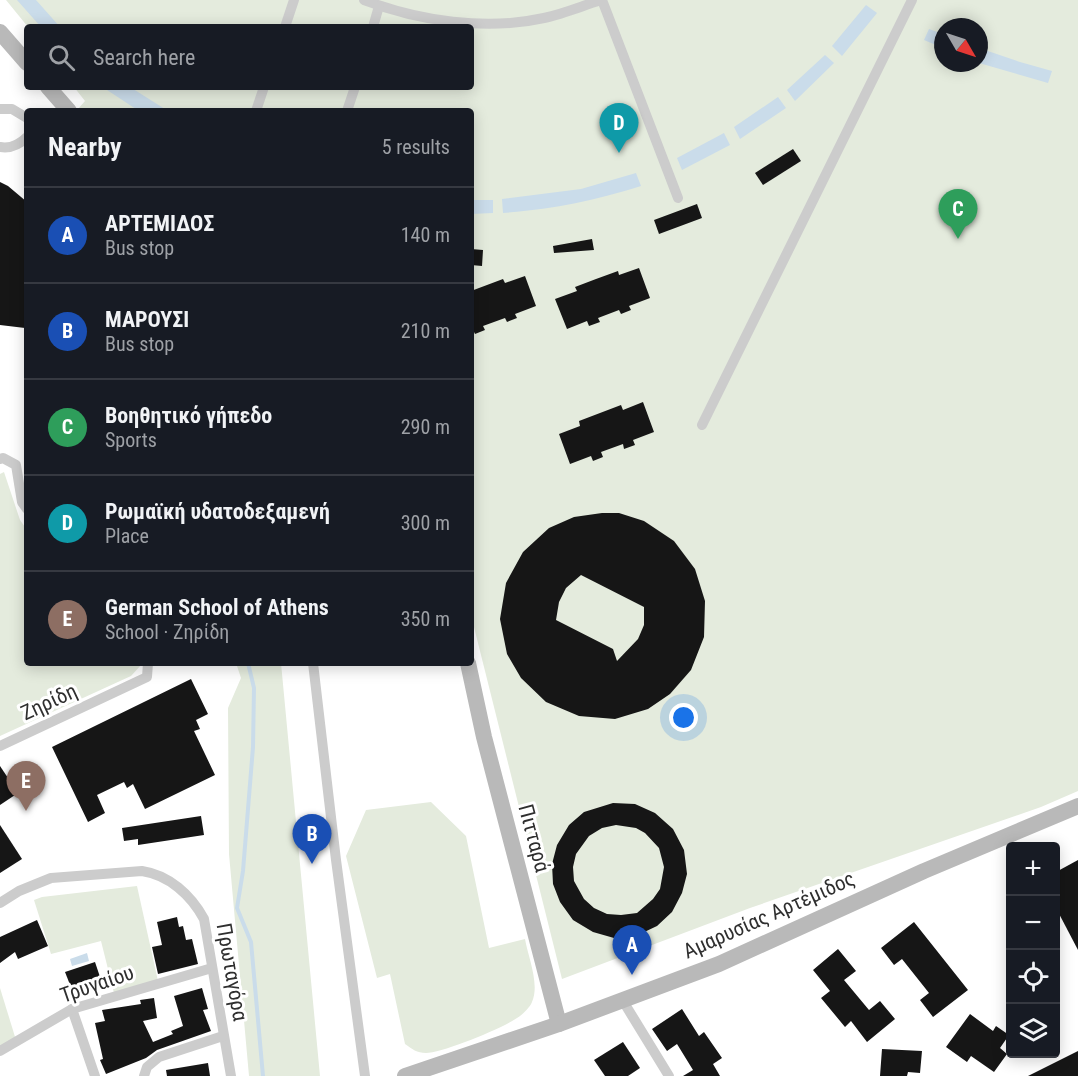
<!DOCTYPE html>
<meta charset="utf-8">
<style>
body{margin:0;font-family:"Roboto Condensed",sans-serif;background:#242831;color:#f1f3f6}
.controls{position:absolute;right:18px;bottom:18px;display:grid;overflow:hidden;border-radius:6px;box-shadow:0 3px 15px #0003}
.controls button{width:54px;height:54px;display:grid;place-items:center;padding:0;border:0;border-bottom:2px solid #363941;background:#171b24;color:#f1f3f6;font:30px sans-serif}
.compass{position:absolute;left:934px;top:18px;width:54px;height:54px;border-radius:50%;background:#171b24;box-shadow:0 3px 15px #0003;rotate:129deg}
.you{position:absolute;left:684px;top:718px;width:21px;height:21px;margin:-15px;border:4px solid #fff;border-radius:50%;background:#1a73e8;box-shadow:0 0 0 9px #1a73e833}
.badge{display:grid;place-items:center;width:39px;height:39px;border-radius:50%;background:#dd393d;color:#fff;font-size:20px;font-weight:700}
.pin{position:absolute;translate:-50% -50px;filter:drop-shadow(0 2px 3px #0008)}
.pin::after{content:'';position:absolute;top:32px;width:21px;height:18px;background:inherit;clip-path:polygon(0 0,100% 0,50% 100%)}
.list{margin:0;padding:0;list-style:none}
h2{display:flex;justify-content:space-between;align-items:center;height:78px;margin:0;padding:0 24px;font-size:26px}
h2 small{font-size:20px;font-weight:400;color:#9ea1a6}
.list li{display:grid;grid-template-columns:39px 1fr auto;gap:18px;align-items:center;box-sizing:border-box;height:96px;padding:0 24px;border-top:2px solid #363941}
.list b{display:block;font-size:22px;white-space:nowrap}
.list p{margin:0;font-size:20px;white-space:nowrap;color:#9ea1a6}
.list em{font-size:20px;font-style:normal;color:#9ea1a6}
.icon{flex:none;width:33px;height:33px;fill:none;stroke:currentColor;stroke-width:2;stroke-linecap:round;stroke-linejoin:round}
.map{position:relative;flex:none;width:1078px;height:1076px;overflow:hidden}
.search{position:absolute;background:#171b24;box-shadow:0 3px 15px #0003;left:24px;top:24px;width:450px;height:66px;display:flex;align-items:center;gap:15px;box-sizing:border-box;padding:0 21px;border-radius:6px;color:#9ea1a6;font-size:22px}
.panel{position:absolute;background:#171b24;box-shadow:0 3px 15px #0003;left:24px;top:108px;width:450px;height:558px;border-radius:6px}
.map>svg:first-child{display:block}
.green{fill:#e4ebdd;fill-rule:evenodd}
.water{fill:#cadcea}
.lines{fill:none;stroke-linecap:round;stroke-linejoin:round}
.stream{stroke:#cadcea;stroke-width:4}
.building{fill:#161616;fill-rule:evenodd}
.street{stroke:#ccc;stroke-width:10}
.secondary{stroke:#b9b9b9;stroke-width:16}
.labels{text-anchor:middle;dominant-baseline:central;stroke-width:6;stroke-linejoin:round;paint-order:stroke}
.street-label{font-size:21px;fill:#2f2f2f;stroke:#fff}
</style>
<div class="map">
<svg width="1078" height="1076" viewBox="0 0 1078 1076">
<rect width="100%" height="100%" fill="#fff"/>
<g class="green">
<path d="M6,0H1078V791L1041,807L750,908L562,979L471,615V111H81L78,109L85,101L74,87H471V27H28ZM943,27H979V63H943Z"/>
<polygon points="4,472 20,520 27,530 27,663 140,663 141,665 131,676 0,736 0,474"/>
<polygon points="236,663 281,663 320,1076 249,1076 229,854 228,708 241,678"/>
<path d="M431,802L466,836L489,948L525,939C528,957 540,984 532,1002C530,1007 524,1013 520,1016C506,1027 442,1053 426,1053C417,1053 412,1049 405,1044L390,974L377,978L346,856L366,810Z"/>
<polygon points="137,886 158,981 114,993 101,941 51,954 34,900 42,897"/>
<polygon points="0,988 16,1040 0,1050"/>
</g>
<g class="water">
<polygon points="17,0 36,0 60,27 41,27"/>
<polygon points="866,5 877,13 842,56 832,46"/>
<polygon points="929,29 943,34 943,48 924,40"/>
<polygon points="979,48 1020,62 1052,71 1048,83 979,63"/>
<polygon points="825,55 834,63 795,101 787,90"/>
<polygon points="109,87 130,87 168,111 139,111 107,90"/>
<polygon points="778,97 786,108 740,139 734,127"/>
<polygon points="724,133 730,145 682,170 677,158"/>
<path d="M636,173L641,186C592,201 555,209 503,213L502,199L581,189Z"/>
<polygon points="471,200 493,200 493,213 471,214"/>
<polygon points="87,953 89,961 72,966 70,959"/>
</g>
<g class="lines">
<polyline class="stream" points="248,663 254,688 253,747 243,871 237,908 251,942 263,1076"/>
</g>
<g class="building">
<polygon points="793,149 801,161 763,185 755,173"/>
<polygon points="0,182 8,186 27,202 27,311 25,328 0,325"/>
<polygon points="697,204 702,218 659,234 654,220"/>
<polygon points="592,239 594,250 554,253 553,246"/>
<polygon points="471,249 483,250 482,266 471,265"/>
<polygon points="639,268 650,298 629,306 631,310 621,314 619,310 598,318 600,322 589,326 587,321 567,329 555,299 577,291 575,287 596,279 618,271 619,275"/>
<polygon points="525,276 536,306 515,314 517,318 507,322 505,318 483,326 485,330 475,334 473,330 471,331 471,291 503,279 505,283"/>
<polygon points="643,402 654,432 633,440 635,445 624,449 623,444 601,452 603,457 593,461 591,456 570,464 559,434 580,426 579,421 621,405 623,410"/>
<path d="M602,513H619L644,521L674,541L695,569L705,601L704,637L691,670L670,694L648,709L615,719L579,716L546,702L521,678L507,654L500,619L506,583L523,552L549,528L574,517ZM581,575L644,607V625L638,639L617,661L613,649L556,620L559,602L566,588Z"/>
<polygon points="191,679 208,714 196,720 200,729 194,731 215,775 145,809 133,784 127,788 124,782 97,795 105,813 88,822 52,747"/>
<polygon points="0,766 18,793 0,805"/>
<path d="M613,803L635,804L655,813L673,829L684,850L687,874L682,893L672,912L657,926L638,935L614,938L593,932L573,920L560,902L553,884L552,864L557,845L569,825L584,812ZM616,825L636,828L645,833L659,848L664,867L660,889L653,899L637,913L621,915L607,914L594,908L584,899L574,881L573,867L576,854L589,836L602,828Z"/>
<polygon points="201,816 204,835 138,845 138,839 124,841 122,828"/>
<polygon points="0,825 22,859 0,873"/>
<polygon points="1078,860 1078,950 1056,908 1056,872"/>
<polygon points="177,917 179,927 183,926 186,940 192,939 198,964 158,974 152,947 162,945 157,922"/>
<polygon points="37,920 48,946 18,959 15,952 0,963 0,937"/>
<polygon points="914,922 968,990 933,1017 920,1000 929,993 902,959 894,965 881,948"/>
<polygon points="838,949 856,971 844,980 869,1010 880,1001 895,1019 867,1042 851,1021 845,1027 821,998 830,991 813,970"/>
<polygon points="95,962 103,986 74,995 65,972"/>
<polygon points="202,988 208,1009 203,1010 211,1031 157,1050 146,1058 106,1074 100,1060 103,1059 95,1023 105,1021 102,1010 141,1004 140,1000 154,998 157,1018 143,1021 153,1042 173,1034 171,1031 183,1026 174,996"/>
<polygon points="682,1009 699,1036 704,1032 722,1058 713,1064 720,1076 683,1076 693,1070 677,1044 667,1051 652,1029"/>
<polygon points="970,1014 993,1031 996,1026 1009,1035 1000,1048 1007,1054 994,1072 971,1056 967,1062 946,1047"/>
<polygon points="623,1042 640,1068 628,1076 605,1076 594,1060"/>
<polygon points="882,1049 922,1051 920,1073 908,1072 907,1076 880,1076"/>
<polygon points="1078,1051 1078,1076 1028,1076"/>
<polygon points="208,1063 210,1076 167,1076 166,1070"/>
</g>
<g class="lines">
<g class="street">
<path d="M364,0C419,21 486,31 544,18C563,14 582,6 601,0"/>
<polyline points="602,0 678,198"/>
<polyline points="285,27 294,0"/>
<polyline points="373,27 379,6"/>
<polyline points="0,109 12,109 27,118"/>
<polyline points="256,111 264,87"/>
<polyline points="347,111 355,87"/>
<path d="M0,147C11,149 19,145 27,137"/>
<polyline points="702,425 912,0"/>
<polyline points="0,459 3,458 16,465 22,502 27,509"/>
<polyline points="313,663 336,860 365,1076"/>
<polyline points="0,746 147,677 148,663"/>
<path d="M0,903L19,891L51,878L142,871C169,875 191,895 204,919L231,1076"/>
<polyline points="623,1001 669,1076"/>
<polyline points="72,1009 95,1076"/>
<polyline points="0,1051 72,1009 212,968"/>
<polyline points="144,1076 147,1067 159,1057 223,1036"/>
</g>
<g class="secondary">
<polyline points="0,32 27,63"/>
<polyline points="48,87 69,111"/>
<polyline points="468,663 484,737 559,1024"/>
<polyline points="405,1076 559,1024 719,964 924,871 1078,806"/>
</g>
</g>
<g class="labels">
<g class="street-label">
<text transform="translate(49 702) rotate(-25)">Ζηρίδη</text>
<text transform="translate(534 838) rotate(75)">Πιτταρά</text>
<text transform="translate(769 915) rotate(-24)">Αμαρυσίας Αρτέμιδος</text>
<text transform="translate(232 972) rotate(80)">Πρωταγόρα</text>
<text transform="translate(97 984) rotate(-19)">Τρυγαίου</text>
</g>
</g>
</svg>
<div class="controls">
<button>+</button>
<button>−</button>
<button><svg class="icon" aria-label="locate" viewBox="0 0 24 24"><circle cx="12" cy="12" r="6"/><path d="M12 2v4M12 18v4M2 12h4M18 12h4"/></svg></button>
<button><svg class="icon" aria-label="layers" viewBox="0 0 24 24"><path d="M12 4l9 5-9 5-9-5zM3 14l9 5 9-5"/></svg></button>
</div>
<svg class="compass" viewBox="-18 -18 36 36"><path d="M0-13l5 13h-10z" fill="#e53935"/><path d="M0 13l5-13h-10z" fill="#9ea1a6"/></svg>
<div class="you"></div>
<div class="pin badge" style="left:632px;top:975px;background:#1a4fb4">A</div>
<div class="pin badge" style="left:312px;top:864px;background:#1a4fb4">B</div>
<div class="pin badge" style="left:958px;top:239px;background:#2e9e5b">C</div>
<div class="pin badge" style="left:619px;top:153px;background:#0f9aa8">D</div>
<div class="pin badge" style="left:26px;top:811px;background:#8d6e63">E</div>
<div class="search"><svg class="icon" aria-label="search" viewBox="0 0 24 24"><circle cx="10" cy="10" r="6"/><path d="M15 15l6 6"/></svg>Search here</div>
<section class="panel">
<h2>Nearby<small>5 results</small></h2>
<ul class="list">
<li><span class="badge" style="background:#1a4fb4">A</span><div><b>ΑΡΤΕΜΙΔΟΣ</b><p>Bus stop</p></div><em>140 m</em></li>
<li><span class="badge" style="background:#1a4fb4">B</span><div><b>ΜΑΡΟΥΣΙ</b><p>Bus stop</p></div><em>210 m</em></li>
<li><span class="badge" style="background:#2e9e5b">C</span><div><b>Βοηθητικό γήπεδο</b><p>Sports</p></div><em>290 m</em></li>
<li><span class="badge" style="background:#0f9aa8">D</span><div><b>Ρωμαϊκή υδατοδεξαμενή</b><p>Place</p></div><em>300 m</em></li>
<li><span class="badge" style="background:#8d6e63">E</span><div><b>German School of Athens</b><p>School · Ζηρίδη</p></div><em>350 m</em></li>
</ul>
</section>
</div>
